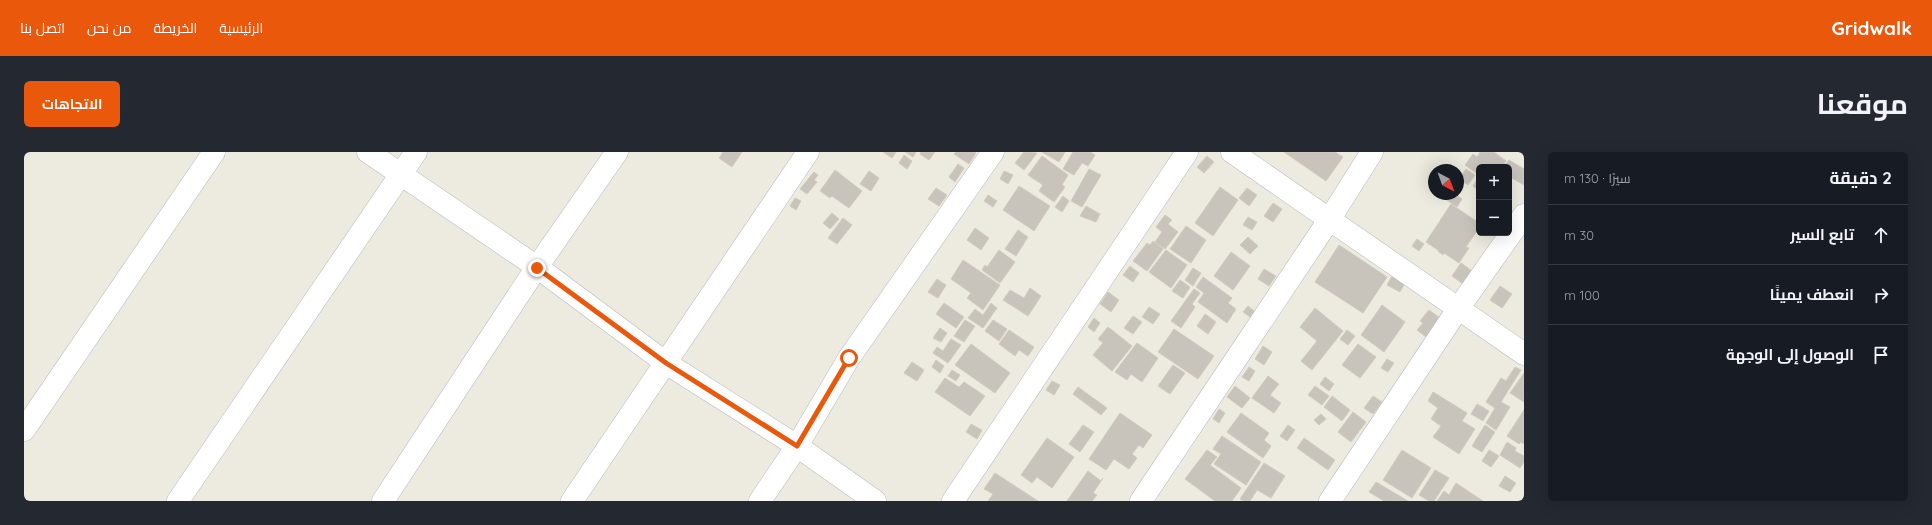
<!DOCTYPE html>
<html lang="ar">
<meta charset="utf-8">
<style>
body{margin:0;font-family:Quicksand,Cairo,sans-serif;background:#242831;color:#f1f3f6;direction:rtl}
.controls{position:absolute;right:12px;top:12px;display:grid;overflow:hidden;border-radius:6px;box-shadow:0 4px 16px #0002}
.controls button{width:36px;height:36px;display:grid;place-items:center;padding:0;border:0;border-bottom:1px solid #363941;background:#171b24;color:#f1f3f6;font:20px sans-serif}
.compass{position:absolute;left:1404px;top:12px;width:36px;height:36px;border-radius:50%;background:#171b24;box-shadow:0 4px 16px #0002;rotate:139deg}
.stop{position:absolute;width:12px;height:12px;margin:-9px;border:3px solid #ea580c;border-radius:50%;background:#fff}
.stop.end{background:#ea580c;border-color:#fff;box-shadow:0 1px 4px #0008}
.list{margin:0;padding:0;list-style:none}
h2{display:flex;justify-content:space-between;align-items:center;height:52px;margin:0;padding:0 16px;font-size:17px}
h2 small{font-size:13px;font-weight:400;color:#9ea1a6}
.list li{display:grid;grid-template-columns:26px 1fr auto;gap:12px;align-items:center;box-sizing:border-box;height:60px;padding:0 16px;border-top:1px solid #363941}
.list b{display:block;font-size:15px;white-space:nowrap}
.list em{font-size:13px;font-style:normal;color:#9ea1a6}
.icon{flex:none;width:22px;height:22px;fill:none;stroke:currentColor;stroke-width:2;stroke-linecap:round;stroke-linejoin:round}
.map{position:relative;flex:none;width:1500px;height:349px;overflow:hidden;direction:ltr;border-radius:6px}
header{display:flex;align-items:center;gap:24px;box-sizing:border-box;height:56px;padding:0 20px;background:#ea580c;color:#fff}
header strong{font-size:19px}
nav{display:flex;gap:22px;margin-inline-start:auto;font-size:14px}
.intro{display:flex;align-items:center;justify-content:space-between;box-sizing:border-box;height:96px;padding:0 24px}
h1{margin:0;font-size:28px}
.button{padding:10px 18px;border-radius:6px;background:#ea580c;color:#fff;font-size:14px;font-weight:700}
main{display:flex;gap:24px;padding:0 24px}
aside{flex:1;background:#171b24;border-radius:6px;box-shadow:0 4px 16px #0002}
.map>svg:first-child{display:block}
.building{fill:#c8c4bc;stroke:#d2cbbd}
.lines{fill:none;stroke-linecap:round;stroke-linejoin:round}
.minor-casing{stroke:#b7bac0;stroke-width:23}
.minor{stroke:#fff;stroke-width:22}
.route{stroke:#ea580c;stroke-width:5}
</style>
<header>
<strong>Gridwalk</strong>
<nav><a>الرئيسية</a><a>الخريطة</a><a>من نحن</a><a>اتصل بنا</a></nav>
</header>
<div class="intro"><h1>موقعنا</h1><a class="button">الاتجاهات</a></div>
<main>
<aside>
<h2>2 دقيقة<small>سيرًا · 130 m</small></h2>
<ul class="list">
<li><svg class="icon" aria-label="ahead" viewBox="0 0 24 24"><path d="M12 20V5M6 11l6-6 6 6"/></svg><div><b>تابع السير</b></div><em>30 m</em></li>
<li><svg class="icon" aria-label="right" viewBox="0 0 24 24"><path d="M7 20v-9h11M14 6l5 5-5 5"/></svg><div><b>انعطف يمينًا</b></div><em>100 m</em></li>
<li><svg class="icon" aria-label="arrive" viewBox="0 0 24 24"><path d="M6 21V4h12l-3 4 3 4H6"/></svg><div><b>الوصول إلى الوجهة</b></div></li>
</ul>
</aside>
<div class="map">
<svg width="1500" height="349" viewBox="0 0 1500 349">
<rect width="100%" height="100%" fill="#edeadf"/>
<g class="building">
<polygon points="699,0 718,0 708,15 695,6"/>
<polygon points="859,0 872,0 868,6"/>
<polygon points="881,0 892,0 889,5"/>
<polygon points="897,0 911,0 905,8 896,2"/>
<polygon points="932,0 950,0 952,1 945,12 930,2"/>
<polygon points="1000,0 1013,1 1000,18 991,11"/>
<polygon points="1018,0 1041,0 1035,10"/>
<polygon points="1049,0 1066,0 1071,3 1064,14 1058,11 1050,23 1039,17"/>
<polygon points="1260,0 1311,0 1319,5 1302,29"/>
<polygon points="1456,0 1470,0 1482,9 1478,15 1455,15 1455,21 1453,19 1452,21 1441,13 1449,2 1453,5"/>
<polygon points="880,3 888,9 883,17 875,11"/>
<polygon points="1018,4 1044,23 1038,33 1041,35 1030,50 1015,39 1019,33 1004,23"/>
<polygon points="1183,4 1190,10 1180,21 1173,15"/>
<polygon points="1485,8 1500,17 1500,33 1486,25 1485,26 1485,15 1480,15"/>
<polygon points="934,12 940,16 931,30 925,25"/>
<polygon points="1065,17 1077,23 1058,55 1047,49"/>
<polygon points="1442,17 1451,23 1444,33 1435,27"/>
<polygon points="811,18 838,39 825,56 808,44 806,46 796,39"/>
<polygon points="845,19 855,26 847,39 836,32"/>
<polygon points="980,19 989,23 984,32 976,27"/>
<polygon points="790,20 794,23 790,28 793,30 783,42 776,37"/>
<polygon points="1455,25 1455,39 1449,34"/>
<polygon points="995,34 1026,54 1010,79 979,58"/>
<polygon points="1196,35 1214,48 1189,84 1171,71"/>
<polygon points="912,36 923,43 915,54 904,47"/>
<polygon points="1223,36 1233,43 1225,54 1215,46"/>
<polygon points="1423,42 1431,42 1438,47 1433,55 1420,46"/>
<polygon points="964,43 973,49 969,55 960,49"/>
<polygon points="1039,44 1045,49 1038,60 1031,55"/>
<polygon points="771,46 777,49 772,58 766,54"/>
<polygon points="1249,51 1258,57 1249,70 1240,64"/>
<polygon points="1427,52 1455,71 1455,76 1442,95 1445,96 1435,111 1420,101 1419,103 1414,99 1414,98 1402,90"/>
<polygon points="1062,54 1076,62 1072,70 1056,64"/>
<polygon points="808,61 815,67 806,77 799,71"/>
<polygon points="1141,63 1148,68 1144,72 1154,80 1141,97 1131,90 1138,80 1132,75"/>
<polygon points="1224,65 1233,70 1228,78 1219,73"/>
<polygon points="819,66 828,73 813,92 804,86"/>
<polygon points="1162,74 1182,88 1167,111 1146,97"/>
<polygon points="951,76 965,86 957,98 943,88"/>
<polygon points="994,78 1004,85 992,104 981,97"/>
<polygon points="1224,85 1234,94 1226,102 1216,93"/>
<polygon points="1393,87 1400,92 1395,99 1388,94"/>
<polygon points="1129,89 1139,97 1123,119 1109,109 1123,91 1126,93"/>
<polygon points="1315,93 1363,125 1339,161 1291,130"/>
<polygon points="975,98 991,110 976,131 958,118 961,113 963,115"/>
<polygon points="1142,98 1163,113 1147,136 1125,120"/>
<polygon points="1207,100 1226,114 1209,138 1190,124"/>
<polygon points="939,108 976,133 959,158 943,146 947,141 927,127"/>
<polygon points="1437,111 1448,119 1439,132 1428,124"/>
<polygon points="1106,114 1115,121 1109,130 1099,123"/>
<polygon points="1169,116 1177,121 1169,134 1161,128"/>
<polygon points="1240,117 1252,124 1245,134 1234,127"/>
<polygon points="1368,124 1381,131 1376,140 1363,133"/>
<polygon points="1179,125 1208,146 1204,151 1212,157 1203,171 1174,150 1180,141 1172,135"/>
<polygon points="913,127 922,133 914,146 904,140"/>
<polygon points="1156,128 1166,135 1159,146 1148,139"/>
<polygon points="1476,134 1488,142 1478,156 1466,148"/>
<polygon points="1006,136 1017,144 1004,164 979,148 986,138 1000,146"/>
<polygon points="1170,137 1176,141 1168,152 1171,155 1157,176 1147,169"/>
<polygon points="1084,140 1095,148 1087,160 1076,152"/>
<polygon points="920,151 940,165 932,176 912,162"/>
<polygon points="967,151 973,156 959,176 944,166 951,157 959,163"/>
<polygon points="1358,153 1381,170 1360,200 1337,183"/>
<polygon points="1224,154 1230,159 1226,165 1219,160"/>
<polygon points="1125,155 1136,162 1129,172 1118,165"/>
<polygon points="1291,156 1319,179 1288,218 1277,209 1293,189 1276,175"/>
<polygon points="1405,158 1416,166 1402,185 1393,178 1399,171 1396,169"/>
<polygon points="1181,162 1192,170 1184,182 1173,174"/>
<polygon points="1109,164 1118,170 1109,182 1100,176"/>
<polygon points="1070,166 1076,171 1070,180 1064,175"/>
<polygon points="941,168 951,174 940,190 930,184"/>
<polygon points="969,168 983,177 975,189 961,179"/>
<polygon points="1084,175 1108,194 1088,219 1069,203 1079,191 1074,187"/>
<polygon points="916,176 923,181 917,190 909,186"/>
<polygon points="1150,177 1190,204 1174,227 1134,200"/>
<polygon points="985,178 1010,195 1004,204 995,198 991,204 975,192"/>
<polygon points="1323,178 1331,184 1324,193 1316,187"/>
<polygon points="927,187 937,193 924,211 909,201 913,195 919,199"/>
<polygon points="1113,191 1134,206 1118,230 1107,222 1103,228 1091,220"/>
<polygon points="947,192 986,221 971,241 931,213"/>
<polygon points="1334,192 1352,205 1336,226 1318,213"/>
<polygon points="1239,194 1248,200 1240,213 1231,207"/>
<polygon points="1363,207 1370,211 1364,220 1357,216"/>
<polygon points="912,208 920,214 916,221 908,215"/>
<polygon points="888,210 900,218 893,229 880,221"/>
<polygon points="1149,213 1161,221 1146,242 1134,234"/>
<polygon points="1225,215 1231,219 1225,229 1218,225"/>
<polygon points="1491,215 1497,218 1477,250 1486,255 1472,278 1462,271 1471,256 1462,250 1477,226 1482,229"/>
<polygon points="928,218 936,223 932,229 924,224"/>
<polygon points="1500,221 1500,250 1486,241"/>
<polygon points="1244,224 1255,232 1246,243 1257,251 1250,261 1228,246"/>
<polygon points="1301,225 1310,232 1305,239 1296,232"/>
<polygon points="921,226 935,235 940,230 961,244 946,264 911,240"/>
<polygon points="1028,229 1036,233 1030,243 1022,238"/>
<polygon points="1211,234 1226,246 1218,256 1203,245"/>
<polygon points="1291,234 1305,244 1298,253 1284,243"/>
<polygon points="1054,235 1083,256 1077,263 1049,242"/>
<polygon points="1409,240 1443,261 1438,269 1451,277 1435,302 1409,285 1417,274 1407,267 1414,256 1404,249"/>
<polygon points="1308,244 1326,258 1318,269 1300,255"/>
<polygon points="1349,244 1358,250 1349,262 1340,256"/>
<polygon points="1453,252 1465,259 1459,269 1447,262"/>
<polygon points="1195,257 1201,261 1195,271 1189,267"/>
<polygon points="1500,258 1500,292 1497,290 1495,292 1483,284"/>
<polygon points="1329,260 1342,270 1327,290 1314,280"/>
<polygon points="1096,261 1128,283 1119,296 1115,293 1108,302 1113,306 1105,317 1090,307 1082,318 1065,307"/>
<polygon points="1217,261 1245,281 1240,288 1247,294 1239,306 1203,280"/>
<polygon points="1297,262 1302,267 1295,273 1290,268"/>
<polygon points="947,272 958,278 953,287 942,280"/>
<polygon points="1059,273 1070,280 1056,300 1045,292"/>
<polygon points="1264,273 1271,278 1263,289 1256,284"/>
<polygon points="1461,273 1471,280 1458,300 1448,294"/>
<polygon points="1198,284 1237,310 1222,333 1190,312 1197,302 1189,297"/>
<polygon points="1023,286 1050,305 1028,336 1013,325 1008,331 997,323"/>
<polygon points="1280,286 1311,308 1304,318 1273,296"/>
<polygon points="1483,290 1492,296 1491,299 1500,304 1500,310 1496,316 1476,303"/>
<polygon points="1183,298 1193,305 1186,313 1217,336 1208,349 1191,349 1161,327"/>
<polygon points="1378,298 1407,316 1388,346 1359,328"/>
<polygon points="1465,298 1475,304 1467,315 1458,309"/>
<polygon points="1240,311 1261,324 1247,346 1233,338 1226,349 1220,349 1216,347"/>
<polygon points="1411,318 1425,326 1410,349 1405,349 1395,343"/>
<polygon points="1064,319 1077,329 1079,326 1069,341 1073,343 1068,349 1043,349"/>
<polygon points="971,321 1014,349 964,349 969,342 960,337"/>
<polygon points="1481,324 1492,331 1486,340 1475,334"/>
<polygon points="1352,330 1384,349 1360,349 1345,340"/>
<polygon points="1432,331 1459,349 1413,349 1420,339 1425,343"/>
</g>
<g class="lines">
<g class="minor-casing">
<g id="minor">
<polyline points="344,0 513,115 642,211 773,294 851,349"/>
<polyline points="1208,0 1500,202"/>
<polyline points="0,278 190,0"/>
<polyline points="154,349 392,0"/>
<polyline points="359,349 513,115 593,0"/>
<polyline points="548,349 784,0"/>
<polyline points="736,349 773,294 825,206 969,0"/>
<polyline points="929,349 1163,0"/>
<polyline points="1117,349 1305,68 1348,0"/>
<polyline points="1306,349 1434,157 1500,63"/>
</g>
</g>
<use href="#minor" class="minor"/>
</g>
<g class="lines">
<polyline class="route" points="513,116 642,211 773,294 825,206"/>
</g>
</svg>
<div class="controls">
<button>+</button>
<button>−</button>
</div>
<svg class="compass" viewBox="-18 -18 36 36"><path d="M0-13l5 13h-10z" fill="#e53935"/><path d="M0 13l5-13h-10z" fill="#9ea1a6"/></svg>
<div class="stop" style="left:825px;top:206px"></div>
<div class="stop end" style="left:513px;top:116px"></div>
</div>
</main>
